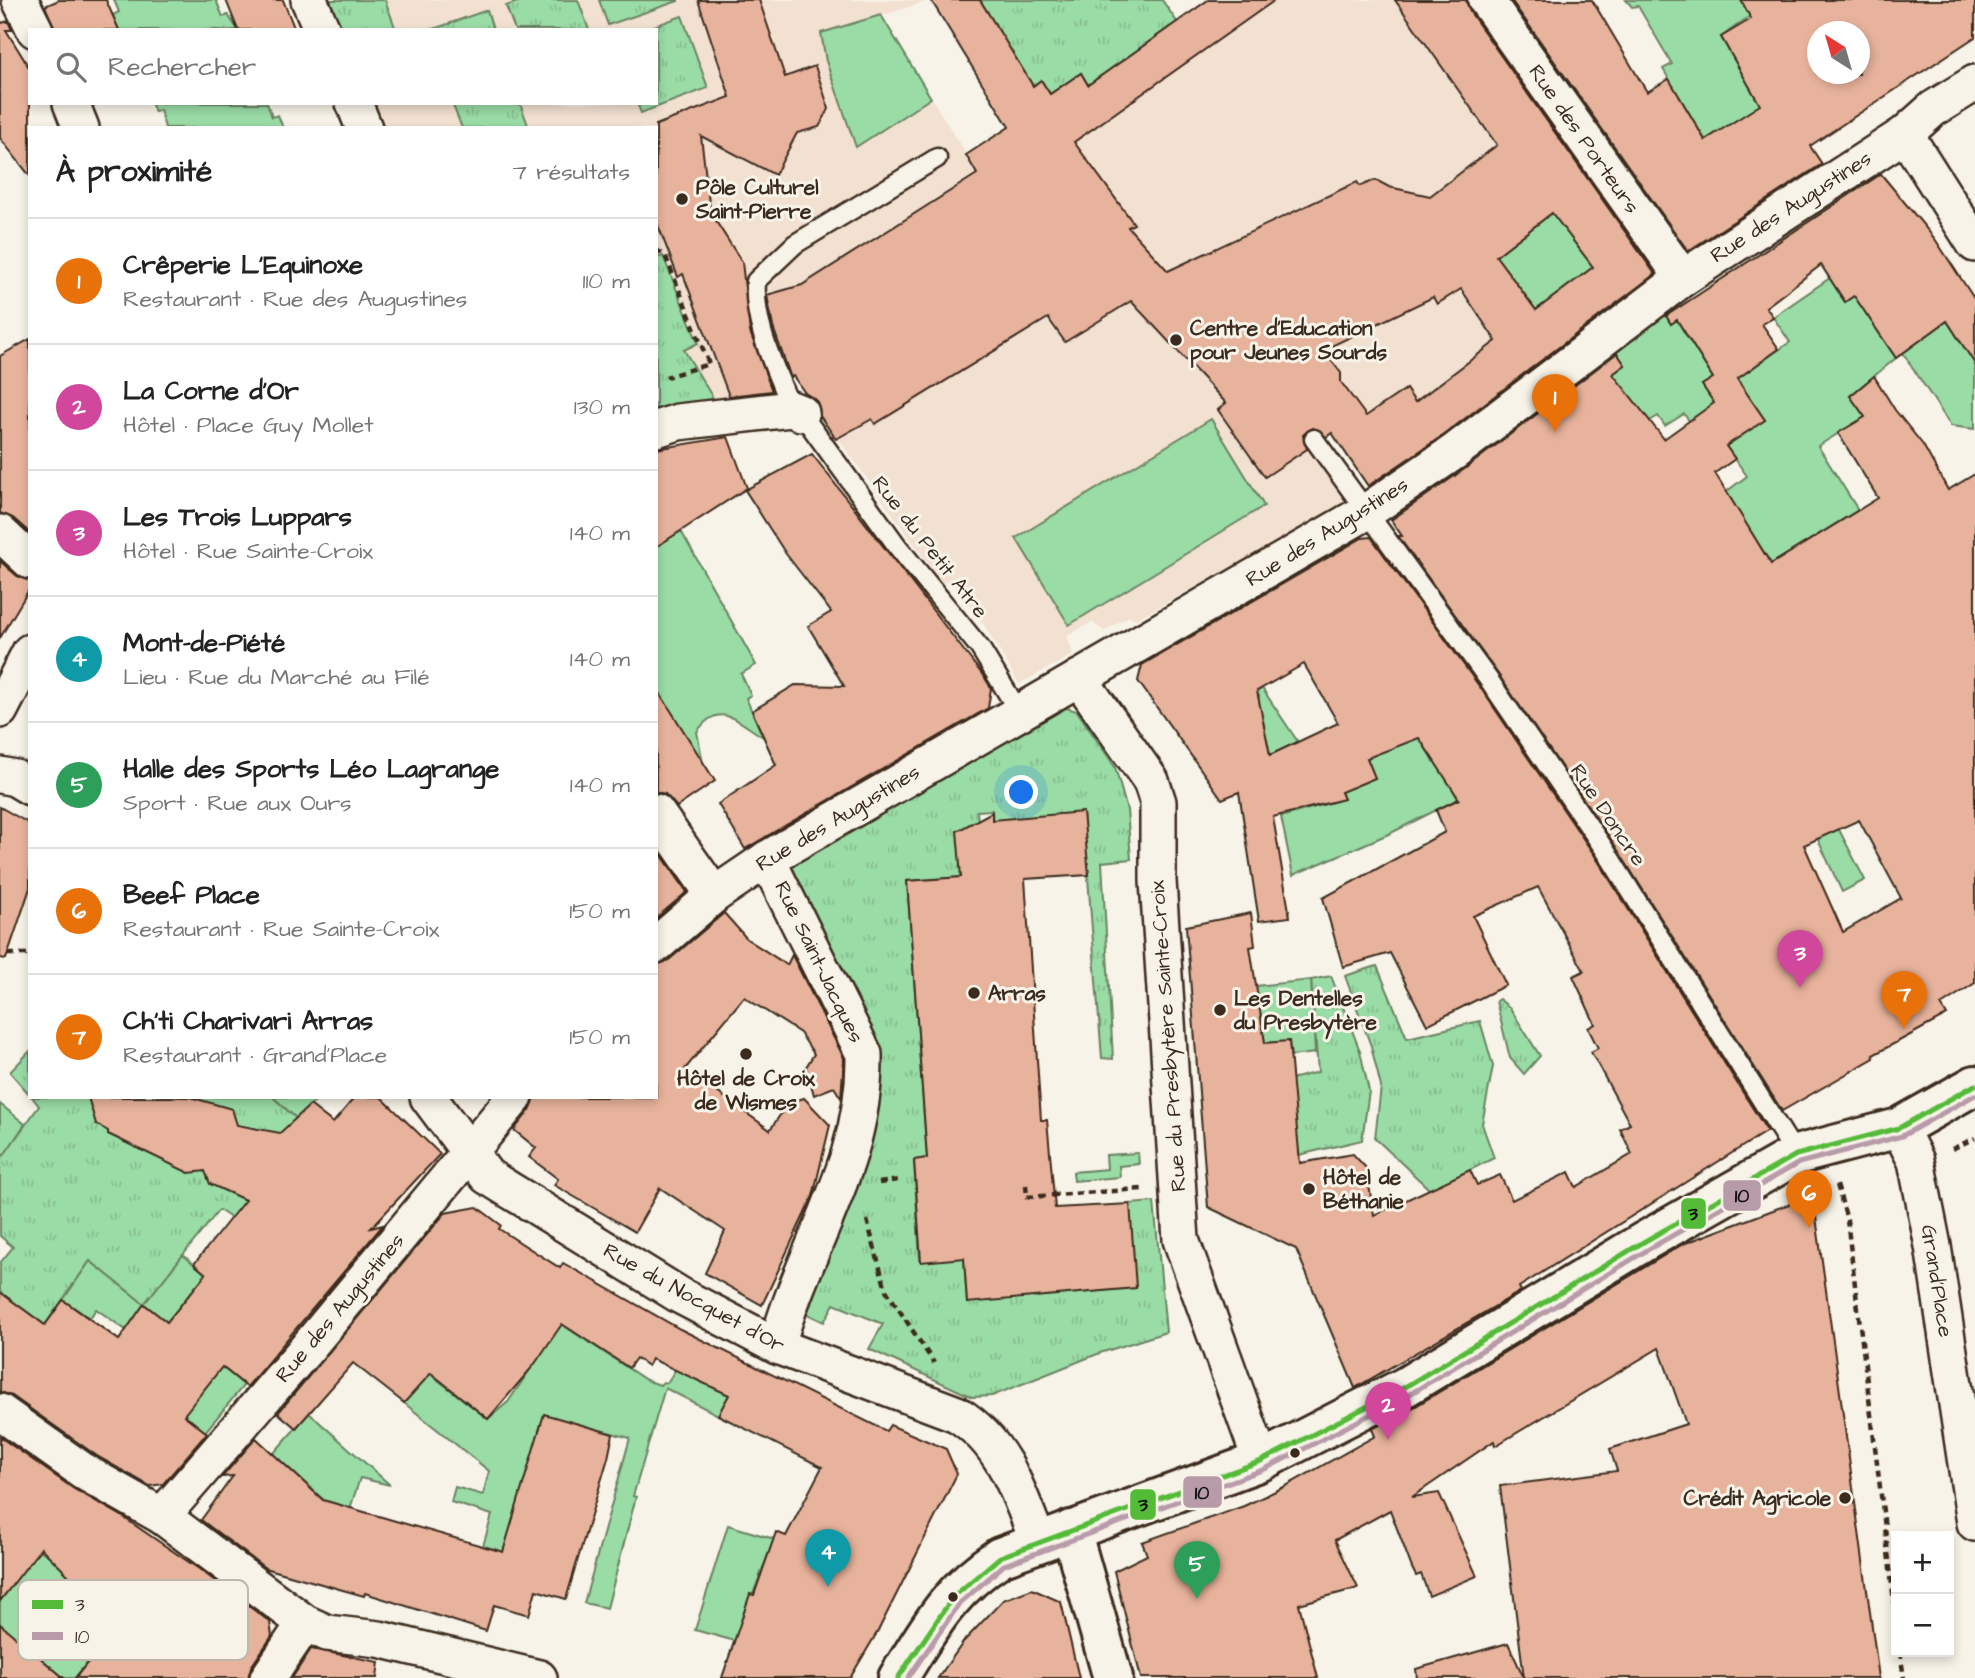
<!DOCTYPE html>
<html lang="fr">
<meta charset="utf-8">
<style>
body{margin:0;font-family:"Architects Daughter",sans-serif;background:#f2f2f2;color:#222}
.controls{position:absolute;right:21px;bottom:21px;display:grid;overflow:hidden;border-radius:0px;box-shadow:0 4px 10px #0003}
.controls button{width:63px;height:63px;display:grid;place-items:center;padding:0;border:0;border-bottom:2px solid #e0e0e0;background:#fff;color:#222;font:35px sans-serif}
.compass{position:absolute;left:1807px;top:21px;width:63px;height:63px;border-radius:50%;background:#fff;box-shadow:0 4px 10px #0003;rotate:323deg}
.you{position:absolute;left:1022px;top:793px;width:24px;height:24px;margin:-18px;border:5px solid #fff;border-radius:50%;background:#1a73e8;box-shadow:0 0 0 10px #1a73e833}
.badge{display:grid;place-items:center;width:46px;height:46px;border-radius:50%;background:#b45309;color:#fff;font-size:23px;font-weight:700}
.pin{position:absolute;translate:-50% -58px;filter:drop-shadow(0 2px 4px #0008)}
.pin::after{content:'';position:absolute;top:37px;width:24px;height:21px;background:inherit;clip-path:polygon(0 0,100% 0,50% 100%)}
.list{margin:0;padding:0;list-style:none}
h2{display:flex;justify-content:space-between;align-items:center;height:91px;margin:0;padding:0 28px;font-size:30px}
h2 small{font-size:23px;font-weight:400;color:#767676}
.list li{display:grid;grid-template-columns:46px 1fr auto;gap:21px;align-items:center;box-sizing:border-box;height:126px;padding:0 28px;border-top:2px solid #e0e0e0}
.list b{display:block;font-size:26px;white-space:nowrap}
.list p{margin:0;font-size:23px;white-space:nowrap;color:#767676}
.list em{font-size:23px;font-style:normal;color:#767676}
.icon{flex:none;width:38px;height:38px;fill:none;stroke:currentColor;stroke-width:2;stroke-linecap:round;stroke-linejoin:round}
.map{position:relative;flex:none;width:1975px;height:1678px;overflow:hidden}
.search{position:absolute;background:#fff;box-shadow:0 4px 10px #0003;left:28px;top:28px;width:630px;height:77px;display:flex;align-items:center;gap:18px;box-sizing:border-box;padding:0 24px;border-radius:0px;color:#767676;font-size:26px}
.panel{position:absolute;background:#fff;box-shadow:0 4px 10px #0003;left:28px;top:126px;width:630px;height:973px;border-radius:0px}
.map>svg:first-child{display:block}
.built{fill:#f2e0d1}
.grass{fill:url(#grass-tufts);stroke:#6a8362;stroke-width:2}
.garden{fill:#9adca6;stroke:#6a8362;stroke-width:2}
.building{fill:#e8b39c;stroke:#3b2a1e;stroke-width:2;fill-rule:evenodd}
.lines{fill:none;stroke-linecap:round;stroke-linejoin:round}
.lane-casing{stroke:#3b2a1e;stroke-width:23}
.street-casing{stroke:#3b2a1e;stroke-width:40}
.secondary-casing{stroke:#3b2a1e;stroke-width:44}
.path{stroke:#3b2a1e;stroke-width:4.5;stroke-dasharray:7 5;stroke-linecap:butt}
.lane{stroke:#f7f3e8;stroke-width:18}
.street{stroke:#f7f3e8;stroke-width:35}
.secondary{stroke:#f7f3e8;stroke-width:38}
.bus-1-casing{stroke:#f7f3e8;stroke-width:10}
.bus-2-casing{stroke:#f7f3e8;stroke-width:10}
.bus-1{stroke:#53bb37;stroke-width:5}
.bus-2{stroke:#b89ba9;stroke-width:5}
.poi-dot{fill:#3b2a1e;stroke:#f7f3e8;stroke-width:2.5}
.labels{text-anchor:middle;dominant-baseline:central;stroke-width:6;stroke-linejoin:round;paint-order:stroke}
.street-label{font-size:21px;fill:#3b2a1e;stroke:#f7f3e8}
.poi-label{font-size:21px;font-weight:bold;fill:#3b2a1e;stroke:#f7f3e8;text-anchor:start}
.key{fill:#f7f3e8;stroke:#bfb7ab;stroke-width:2}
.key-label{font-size:19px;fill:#3b2a1e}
.line-badge{stroke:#f7f3e8;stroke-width:2.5}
.pale-badge-label{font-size:19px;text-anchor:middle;font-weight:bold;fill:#111}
</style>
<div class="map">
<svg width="1975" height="1678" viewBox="0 0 1975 1678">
<defs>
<pattern id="grass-tufts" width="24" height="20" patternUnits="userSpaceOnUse" patternTransform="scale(1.75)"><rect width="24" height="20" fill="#9adca6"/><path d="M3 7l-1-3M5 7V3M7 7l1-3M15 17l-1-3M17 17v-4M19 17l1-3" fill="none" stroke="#86bd8e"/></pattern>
</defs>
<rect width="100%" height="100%" fill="#f7f3e8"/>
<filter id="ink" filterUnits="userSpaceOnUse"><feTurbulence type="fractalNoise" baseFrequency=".0143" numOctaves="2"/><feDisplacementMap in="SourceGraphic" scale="14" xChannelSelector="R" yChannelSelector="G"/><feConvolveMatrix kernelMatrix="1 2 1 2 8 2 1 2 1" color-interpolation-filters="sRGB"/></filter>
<g filter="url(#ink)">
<polygon class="built" points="328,0 931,0 881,16 978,174 1208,0 1464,0 1652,261 1653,279 1440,443 1370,489 1325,424 1302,441 1347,505 1136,619 1129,616 1104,631 1092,622 1067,636 1073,655 1019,684 985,626 951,580 942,583 795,378 772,323 745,334 769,394 656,414 656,128 379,128 369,103 656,103 656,30 340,30"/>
<g class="grass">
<polygon points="328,0 385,0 396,30 340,30"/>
<polygon points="523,0 578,0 589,30 515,30 506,6"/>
<polygon points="599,0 678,0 678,1 608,25"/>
<polygon points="980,0 1162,0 1177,22 1088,85 1081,73 1050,94 1041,80 1033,86"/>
<polygon points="487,10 493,30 431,30"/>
<polygon points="682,16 708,88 641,113 637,103 656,103 656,30 643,30"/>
<polygon points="452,103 520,103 529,128 462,128"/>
<polygon points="663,256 698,343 684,350 716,403 656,414 656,258"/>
<polygon points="1063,707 1077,711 1115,767 1127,810 1131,859 1102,862 1113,1059 1102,1058 1083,813 994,850 992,810 977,811 978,824 960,829 958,836 967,877 907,881 927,1158 914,1160 920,1261 964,1258 967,1303 1130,1204 1154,1202 1166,1332 1100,1353 992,1396 972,1397 869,1349 883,1324 834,1304 824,1322 805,1313 858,1187 870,1142 878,1058 786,873 788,858"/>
<polygon points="1377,966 1407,1038 1480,1021 1493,1066 1482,1124 1494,1158 1430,1190 1375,1138 1381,1087 1371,1046 1345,976"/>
<polygon points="1331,976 1360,1051 1369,1091 1362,1140 1299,1155 1291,1079 1318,1072 1311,980"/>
<polygon points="1499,999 1510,1008 1540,1056 1524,1074 1510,1058 1496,1001"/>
<polygon points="30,1051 30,1095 10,1072"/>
<polygon points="32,1097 273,1097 297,1119 283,1163 231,1218 219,1210 144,1304 90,1261 45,1325 0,1292 0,1263 13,1247 0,1236 0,1160 39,1106"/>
<polygon points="1138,1153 1139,1164 1119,1166 1120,1177 1074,1181 1073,1172 1107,1169 1106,1155"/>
</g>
<g class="garden">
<polygon points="114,0 216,0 223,17 228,15 238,30 119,30 113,15 119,12"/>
<polygon points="1626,0 1741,0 1750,16 1721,37 1763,103 1709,147 1663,69 1672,64 1638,6 1632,7"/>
<polygon points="881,15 931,98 856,147 826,61 821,33"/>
<polygon points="151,103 267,103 272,117 278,115 283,128 165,128 160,110 155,112"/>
<polygon points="1552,213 1621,303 1596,323 1571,284 1536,310 1496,256"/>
<polygon points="1877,277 1889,293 1865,312 1896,358 1850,396 1865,417 1818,446 1858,510 1771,564 1726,492 1747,476 1726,446 1765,420 1737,379 1790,342 1773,317 1830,278 1845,302"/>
<polygon points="1664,312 1671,323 1677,320 1713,378 1702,385 1726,420 1701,437 1684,414 1665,426 1658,416 1650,421 1631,397 1613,410 1595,387 1625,365 1614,349"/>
<polygon points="1947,321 1975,364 1975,429 1951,426 1903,353"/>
<polygon points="1211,419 1264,506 1069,625 1016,538"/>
<path d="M681,531L756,665L741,674L751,695L746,698L763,737C737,721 719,700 697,732L703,763L656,690V547Z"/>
<polygon points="1260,685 1298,742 1270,755 1267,739 1251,714 1257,710 1259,696 1256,692 1260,690"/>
<polygon points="1413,729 1430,755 1434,754 1458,799 1393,832 1293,875 1281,817 1343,799 1341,792 1375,778 1367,758 1389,749"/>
<polygon points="1835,822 1865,880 1842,892 1814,831"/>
<polygon points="1311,980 1315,1053 1291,1056 1289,1041 1265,1043 1256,986"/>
<polygon points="273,1097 319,1097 297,1119"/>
<polygon points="0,1104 25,1124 4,1155 0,1151"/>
<polygon points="183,1255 206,1274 181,1334 144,1304 126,1330 96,1309 90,1318 63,1300 90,1261 144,1304"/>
<polygon points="561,1324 646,1380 660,1385 663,1382 667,1383 677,1367 729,1395 718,1415 665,1388 633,1496 636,1497 607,1608 584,1603 630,1438 544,1415 505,1552 483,1546 492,1515 451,1502 455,1487 483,1495 489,1471 404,1403 430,1374 488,1419 508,1402"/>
<polygon points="222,1367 244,1385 205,1432 179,1410"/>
<polygon points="309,1413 390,1485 360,1478 348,1515 337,1512 273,1454"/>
<polygon points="728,1525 774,1539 735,1641 695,1630"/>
<polygon points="39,1550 67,1567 125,1617 75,1678 64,1678 30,1649 6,1678 0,1678 0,1601"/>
</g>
<g class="building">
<polygon points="59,0 106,0 119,30 55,30 45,6"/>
<polygon points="226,0 283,0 295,30 238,30"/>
<polygon points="698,0 759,0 785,77 815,66 829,109 819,127 797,133 775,175 701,136 709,203 717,223 742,262 750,332 772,391 729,396 683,274 678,277 656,220 656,125 730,97"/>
<path d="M931,0H980L1033,86L1041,80L1050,94L1081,73L1088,85L1208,0H1275L1074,142L1134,224L1128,227L1168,271L1357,182L1360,186L1376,180L1389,187L1430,196L1497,145L1395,0H1466L1470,12L1655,274L1442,436L1368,486L1332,433L1326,437L1313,428L1303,435L1307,449L1265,477L1218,410L1226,403L1131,301L1065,342L1048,318L875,424L872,419L836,439L820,416L817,401L805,393L793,376L791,378L773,327L767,295L802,285L977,174L966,155L1009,127ZM1552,213L1593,267L1536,310L1496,256ZM1461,289L1496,341L1415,402L1406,389L1366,416L1341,382V373L1323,350L1433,297L1437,304Z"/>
<path d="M1511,0H1592L1647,92L1669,79L1705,140L1760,105L1721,37L1751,19L1741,0H1975V37L1810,146L1822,164L1688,251ZM1817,32H1859V74H1817Z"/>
<polygon points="0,20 2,23 8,21 12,30 6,30 30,69 30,176 0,138"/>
<path d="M1881,174L1935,239L1975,300V364L1947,321L1896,358L1854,296L1845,302L1821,265L1766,307L1773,317L1762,324L1779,349L1737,379L1765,420L1726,446L1735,459L1715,473L1771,564L1878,498L1838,433L1865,417L1850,396L1874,376L1895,410L1923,445L1948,490L1975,474V983L1941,1005L1947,1015L1873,1055L1874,1058L1782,1111L1614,844L1500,677L1398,536H1402L1391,520L1466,468L1617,353L1625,365L1613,374L1664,439L1714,403L1702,385L1713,378L1677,320L1671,324L1666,316ZM1859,820L1901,898L1843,932L1804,845Z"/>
<polygon points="30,339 30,533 13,518 0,513 0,356"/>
<polygon points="728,437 747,488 656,547 656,449"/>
<polygon points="812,454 985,678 991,688 988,708 745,849 718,804 776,765 752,711 795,685 844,686 808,626 831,612 786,554 745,490"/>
<path d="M1371,537L1482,690L1595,856L1767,1131L1519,1287L1521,1291L1355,1388L1296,1249L1208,1207L1186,926L1251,913L1255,946L1250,947L1265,1043L1289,1041L1300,1163L1353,1154L1366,1168L1374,1215L1470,1170L1477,1185L1500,1175L1512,1200L1569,1172L1576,1187L1632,1154L1620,1129L1630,1124L1591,1052L1598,1048L1588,1028L1595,1024L1573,976L1584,971L1538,887L1473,916L1506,985L1427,1025L1390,953L1343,967L1323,898L1445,832L1436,810L1459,799L1419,738L1367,758L1375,778L1341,792L1344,799L1273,817L1290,917L1259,921L1239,792L1222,799L1138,681L1142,665L1362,538ZM1304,664L1338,723L1270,755L1257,691Z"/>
<polygon points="0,561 17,576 30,581 30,588 0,638"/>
<polygon points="656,687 715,781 677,807 665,794 656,792"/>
<polygon points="0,807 30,824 30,888 6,959 0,958"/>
<polygon points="992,812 992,820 1083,812 1089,875 1025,879 1041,1120 1047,1120 1055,1208 1130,1204 1136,1288 967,1303 964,1258 921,1262 914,1160 927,1158 907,881 961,877 957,831"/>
<polygon points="656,847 687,892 656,918"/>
<polygon points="724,913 747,939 787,965 792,955 844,1058 841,1098 834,1087 814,1095 806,1067 814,1054 800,1033 744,997 685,1069 770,1130 788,1103 804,1098 830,1125 813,1196 762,1305 705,1273 725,1231 660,1188 635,1232 554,1185 558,1179 529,1157 536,1148 514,1130 530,1110 535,1097 656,1097 656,965 669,960"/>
<polygon points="88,1097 190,1097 232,1109 237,1125 280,1133 310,1105 333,1123 355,1097 381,1097 440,1154 371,1228 383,1225 247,1387 222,1367 184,1415 207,1433 163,1484 150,1486 97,1456 12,1396 0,1392 0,1292 45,1325 63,1300 119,1340 144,1304 167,1322 206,1274 194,1264 245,1200 210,1184 205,1171 189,1173 108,1134 108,1131 96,1124"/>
<polygon points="1813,1195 1879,1678 1524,1678 1500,1486 1617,1471 1610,1449 1686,1424 1659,1348 1495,1446 1494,1441 1412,1497 1439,1493 1477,1576 1429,1596 1421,1574 1416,1576 1412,1568 1390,1510 1335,1540 1358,1588 1299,1604 1318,1678 1141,1678 1114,1571 1147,1555 1142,1542 1244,1506 1284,1487 1375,1436 1372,1429 1416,1406 1683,1244"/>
<polygon points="477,1207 501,1225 499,1229 560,1268 563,1263 680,1329 886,1431 890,1425 946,1449 957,1474 878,1631 850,1678 722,1678 750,1594 754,1595 776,1532 786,1536 822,1467 718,1415 729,1395 652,1359 648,1366 636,1358 629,1368 562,1324 534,1365 488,1419 431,1373 404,1403 353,1363 296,1428 278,1413 445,1213"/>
<polygon points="544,1414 613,1434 608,1458 566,1599 536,1590 529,1615 494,1605 486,1631 365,1593 364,1596 265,1568 201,1520 233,1476 222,1477 256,1438 323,1500 503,1552"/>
<polygon points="0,1437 74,1489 120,1515 199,1569 270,1622 272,1636 251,1667 248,1678 75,1678 118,1625 41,1548 0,1601"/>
<polygon points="1032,1589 1061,1602 1079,1678 938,1678 965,1640 1003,1600"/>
<polygon points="0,1624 64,1678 0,1678"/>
<polygon points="1508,1643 1524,1678 1417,1678 1416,1669"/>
<polygon points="311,1649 379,1662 377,1678 292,1678"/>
</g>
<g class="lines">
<g class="lane-casing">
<g id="lane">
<path d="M791,409C775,367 753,325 756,281L795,244L937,158"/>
<polyline points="801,413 898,547 980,648 1019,712"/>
<polyline points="1314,439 1491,683 1605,850 1796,1155"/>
</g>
</g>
<g class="street-casing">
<g id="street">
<polyline points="20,0 35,30"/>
<polyline points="309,0 322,30"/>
<polyline points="1486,0 1683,278"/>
<polyline points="71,103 81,128"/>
<polyline points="354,103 364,128"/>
<polyline points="1905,134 1975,244"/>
<polyline points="656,429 678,422 791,409 801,413"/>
<polyline points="0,533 30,561"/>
<polyline points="1079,678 1151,781 1158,802 1158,881 1181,1240 1261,1461"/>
<polyline points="0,710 30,652"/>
<polyline points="0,775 15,778 30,787"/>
<polyline points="656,812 714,895"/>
<path d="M767,859L864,1054C866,1165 804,1245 777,1346"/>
<polyline points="656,945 714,895 767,859 1366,512 1454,452 1683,278 1905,134 1933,109 1975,83"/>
<path d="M428,1097L487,1176L681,1296L777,1346L957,1414C1004,1443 1019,1493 1038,1542"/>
<polyline points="1899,1128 1916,1161 1933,1246 1975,1523"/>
<polyline points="0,1412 86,1473 162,1516 305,1623 327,1633 379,1639 539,1678"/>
<polyline points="162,1516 308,1347 515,1097"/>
<polyline points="268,1678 305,1623"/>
</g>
</g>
<g class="secondary-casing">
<g id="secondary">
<polyline points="1071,1530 1113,1678"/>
<path d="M898,1678C930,1627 948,1591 1000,1557L1261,1461L1405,1387L1645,1241L1796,1155L1899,1128L1975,1085"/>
</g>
</g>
<g class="path">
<polyline points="656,250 665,255 709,364 666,377"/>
<polyline points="8,954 30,954"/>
<polyline points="1952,1149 1975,1138"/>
<polyline points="879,1183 898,1180"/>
<polyline points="1026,1185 1027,1197 1142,1189"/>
<polyline points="1837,1185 1847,1220 1896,1617"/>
<polyline points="867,1220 886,1290 934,1363"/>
<polyline points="1900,1652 1904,1678"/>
</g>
<use href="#lane" class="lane"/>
<use href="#street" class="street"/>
<use href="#secondary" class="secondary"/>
<g class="bus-1-casing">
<polyline id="bus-1" points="898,1678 953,1597 1000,1557 1261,1461 1405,1387 1645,1241 1796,1155 1899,1128 1975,1085"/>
</g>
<g class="bus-2-casing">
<polyline id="bus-2" points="908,1678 960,1603 1004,1565 1265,1469 1410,1394 1649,1249 1799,1163 1902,1136 1975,1095"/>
</g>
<use href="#bus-1" class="bus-1"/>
<use href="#bus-2" class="bus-2"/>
</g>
</g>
<g class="poi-dot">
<circle cx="682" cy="199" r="7"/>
<circle cx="1176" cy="340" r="7"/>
<circle cx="974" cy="993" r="7"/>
<circle cx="1220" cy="1010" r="7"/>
<circle cx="746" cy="1054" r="7"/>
<circle cx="1309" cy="1189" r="7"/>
<circle cx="1295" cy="1453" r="6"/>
<circle cx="1845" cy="1498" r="7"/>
<circle cx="953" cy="1597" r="6"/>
</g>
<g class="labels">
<g class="street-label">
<text transform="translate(1584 139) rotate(55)">Rue des Porteurs</text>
<text transform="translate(1791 207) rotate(-33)">Rue des Augustines</text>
<text transform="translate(1327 532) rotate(-32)">Rue des Augustines</text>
<text transform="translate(930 547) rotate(52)">Rue du Petit Atre</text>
<text transform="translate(1608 815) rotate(56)">Rue Doncre</text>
<text transform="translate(838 818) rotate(-31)">Rue des Augustines</text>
<text transform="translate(819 962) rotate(64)">Rue Saint-Jacques</text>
<text transform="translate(1168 1036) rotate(-94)">Rue du Presbytère Sainte-Croix</text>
<text transform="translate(1937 1281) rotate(81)">Grand'Place</text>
<text transform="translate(694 1298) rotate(29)">Rue du Nocquet d'Or</text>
<text transform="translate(340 1308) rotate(-50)">Rue des Augustines</text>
</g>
<g class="poi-label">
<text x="696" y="187">Pôle Culturel<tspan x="696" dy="24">Saint-Pierre</tspan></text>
<text x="1190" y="328">Centre d'Education<tspan x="1190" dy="24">pour Jeunes Sourds</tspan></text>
<text x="988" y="993">Arras</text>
<text x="1234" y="998">Les Dentelles<tspan x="1234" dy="24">du Presbytère</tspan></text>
<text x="746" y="1078" text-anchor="middle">Hôtel de Croix<tspan x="746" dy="24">de Wismes</tspan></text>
<text x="1323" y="1177">Hôtel de<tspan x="1323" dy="24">Béthanie</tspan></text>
<text x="1831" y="1498" text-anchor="end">Crédit Agricole</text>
</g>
</g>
<rect x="18" y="1580" width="230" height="80" rx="10" class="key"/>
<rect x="32" y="1600" width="31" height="9" fill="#53bb37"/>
<rect x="32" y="1632" width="31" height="8" fill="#b89ba9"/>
<g class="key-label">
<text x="75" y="1611">3</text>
<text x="75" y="1643">10</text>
</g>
<g class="line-badge">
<rect x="1722" y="1179" width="40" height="33" rx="7" fill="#b89ba9"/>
<rect x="1680" y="1197" width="27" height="33" rx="7" fill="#53bb37"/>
<rect x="1182" y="1475" width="41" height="34" rx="7" fill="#b89ba9"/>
<rect x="1129" y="1488" width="28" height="33" rx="7" fill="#53bb37"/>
</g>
<g class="pale-badge-label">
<text x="1742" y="1202">10</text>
<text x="1693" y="1220">3</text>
<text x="1202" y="1499">10</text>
<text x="1143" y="1511">3</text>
</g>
</svg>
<div class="controls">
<button>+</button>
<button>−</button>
</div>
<svg class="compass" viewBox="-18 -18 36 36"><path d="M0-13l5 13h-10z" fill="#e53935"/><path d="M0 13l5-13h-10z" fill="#767676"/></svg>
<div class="you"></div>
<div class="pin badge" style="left:1555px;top:432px;background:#e8710a">1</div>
<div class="pin badge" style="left:1388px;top:1440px;background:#d1479c">2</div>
<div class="pin badge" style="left:1800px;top:988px;background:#d1479c">3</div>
<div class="pin badge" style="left:828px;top:1587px;background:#0f9aa8">4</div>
<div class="pin badge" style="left:1197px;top:1599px;background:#2e9e5b">5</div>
<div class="pin badge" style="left:1809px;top:1228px;background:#e8710a">6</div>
<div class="pin badge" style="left:1904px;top:1029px;background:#e8710a">7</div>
<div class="search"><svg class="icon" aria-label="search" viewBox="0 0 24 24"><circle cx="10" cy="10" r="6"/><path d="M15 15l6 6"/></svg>Rechercher</div>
<section class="panel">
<h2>À proximité<small>7 résultats</small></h2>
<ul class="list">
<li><span class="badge" style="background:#e8710a">1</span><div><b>Crêperie L'Equinoxe</b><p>Restaurant · Rue des Augustines</p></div><em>110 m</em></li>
<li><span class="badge" style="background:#d1479c">2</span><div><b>La Corne d'Or</b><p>Hôtel · Place Guy Mollet</p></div><em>130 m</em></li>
<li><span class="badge" style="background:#d1479c">3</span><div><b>Les Trois Luppars</b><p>Hôtel · Rue Sainte-Croix</p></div><em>140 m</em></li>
<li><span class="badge" style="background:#0f9aa8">4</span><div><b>Mont-de-Piété</b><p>Lieu · Rue du Marché au Filé</p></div><em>140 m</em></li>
<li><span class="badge" style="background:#2e9e5b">5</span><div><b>Halle des Sports Léo Lagrange</b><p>Sport · Rue aux Ours</p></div><em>140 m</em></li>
<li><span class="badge" style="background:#e8710a">6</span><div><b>Beef Place</b><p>Restaurant · Rue Sainte-Croix</p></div><em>150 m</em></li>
<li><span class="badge" style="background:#e8710a">7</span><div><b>Ch'ti Charivari Arras</b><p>Restaurant · Grand'Place</p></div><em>150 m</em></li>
</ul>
</section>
</div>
